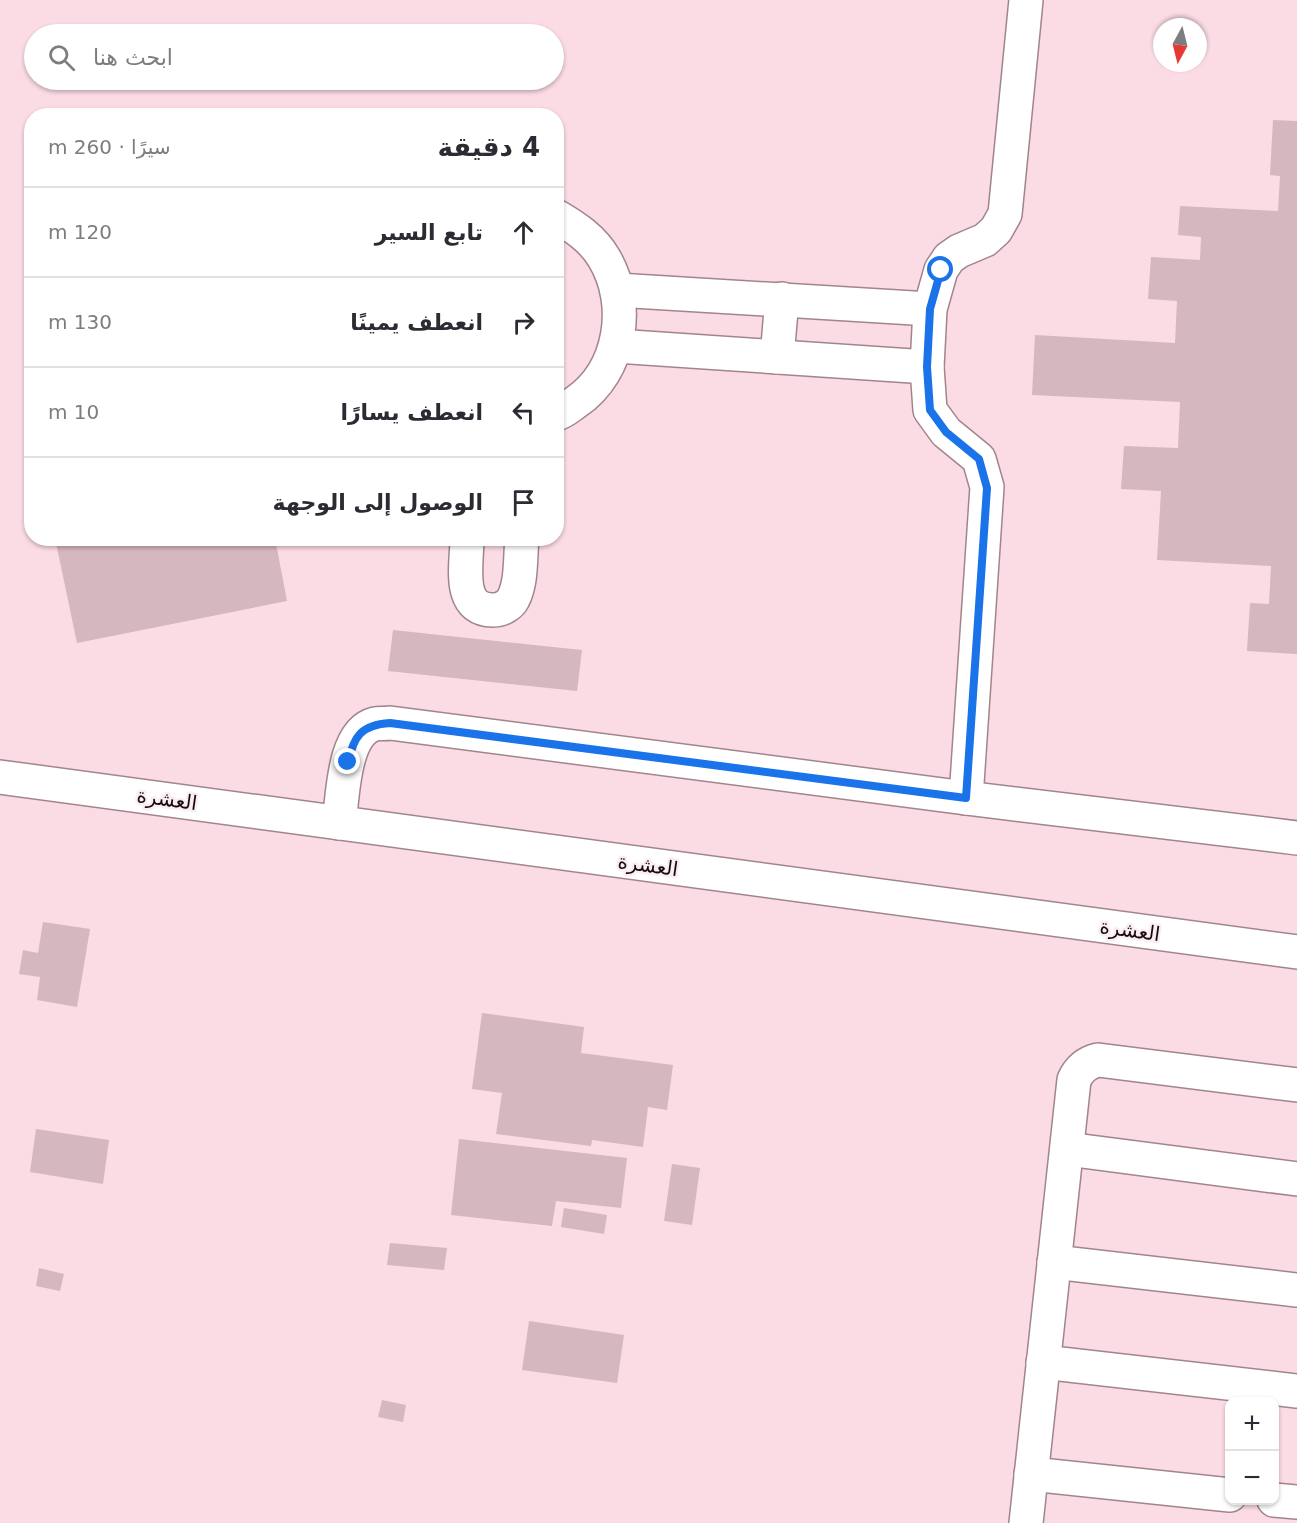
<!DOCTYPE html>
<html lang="ar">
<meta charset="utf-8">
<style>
body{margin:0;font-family:"DejaVu Sans","Noto Sans Arabic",sans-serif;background:#f2f2f3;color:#2b2b33;direction:rtl}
.controls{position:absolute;right:18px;bottom:18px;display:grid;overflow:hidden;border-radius:12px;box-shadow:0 2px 4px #0004}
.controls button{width:54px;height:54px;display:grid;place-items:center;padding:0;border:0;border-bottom:2px solid #e1e1e2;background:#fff;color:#2b2b33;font:30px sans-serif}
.compass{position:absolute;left:1153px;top:18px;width:54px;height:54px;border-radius:50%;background:#fff;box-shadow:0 2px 4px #0004;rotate:187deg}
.stop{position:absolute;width:18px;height:18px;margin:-14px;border:4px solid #1a73e8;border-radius:50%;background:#fff}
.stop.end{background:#1a73e8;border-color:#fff;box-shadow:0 2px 6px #0008}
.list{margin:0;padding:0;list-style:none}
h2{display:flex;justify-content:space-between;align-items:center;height:78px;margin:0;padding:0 24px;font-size:26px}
h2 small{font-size:20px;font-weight:400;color:#7c7c81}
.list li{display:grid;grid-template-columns:39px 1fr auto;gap:18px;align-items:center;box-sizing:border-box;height:90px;padding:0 24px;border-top:2px solid #e1e1e2}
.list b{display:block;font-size:22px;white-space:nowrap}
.list em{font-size:20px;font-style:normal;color:#7c7c81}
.icon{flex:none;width:33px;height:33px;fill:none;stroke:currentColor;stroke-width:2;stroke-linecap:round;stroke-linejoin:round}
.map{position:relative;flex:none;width:1297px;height:1523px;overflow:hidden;direction:ltr}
.search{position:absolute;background:#fff;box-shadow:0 2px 4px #0004;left:24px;top:24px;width:540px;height:66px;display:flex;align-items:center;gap:15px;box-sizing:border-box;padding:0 21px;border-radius:33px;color:#7c7c81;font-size:22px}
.panel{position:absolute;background:#fff;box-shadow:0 2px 4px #0004;left:24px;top:108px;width:540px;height:438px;border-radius:24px;direction:rtl}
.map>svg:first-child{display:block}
.building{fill:#d5b7bf}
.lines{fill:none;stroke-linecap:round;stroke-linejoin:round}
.minor-casing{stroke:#a1858d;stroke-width:36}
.minor{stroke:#fff;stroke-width:33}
.route{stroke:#1a73e8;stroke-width:8}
.labels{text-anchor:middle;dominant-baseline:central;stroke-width:5;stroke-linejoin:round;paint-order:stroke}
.street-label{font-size:20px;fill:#160c0f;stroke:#fbeef2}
</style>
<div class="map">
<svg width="1297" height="1523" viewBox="0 0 1297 1523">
<rect width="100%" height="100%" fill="#fbdbe4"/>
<g class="building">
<polygon points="1273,120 1297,121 1297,654 1247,651 1250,603 1269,604 1271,566 1157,560 1161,491 1121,489 1124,446 1178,448 1180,402 1032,395 1035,335 1175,343 1177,301 1148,299 1151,257 1200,260 1201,237 1178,235 1180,206 1278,211 1280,176 1270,175"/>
<polygon points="55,538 275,538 287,601 77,643"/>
<polygon points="393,630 582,650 577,691 388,671"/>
<polygon points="43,922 90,929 77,1007 37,1000 40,977 19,974 23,950 38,953"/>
<polygon points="482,1013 584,1027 581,1053 673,1065 667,1110 648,1107 643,1147 592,1140 591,1146 496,1134 502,1093 472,1089"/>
<polygon points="36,1129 109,1140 103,1184 30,1172"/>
<polygon points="459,1139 627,1158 621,1208 556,1201 552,1226 451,1215"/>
<polygon points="672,1164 700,1168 692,1225 664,1221"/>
<polygon points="564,1208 607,1215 604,1234 561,1227"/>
<polygon points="390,1243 447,1248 444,1270 387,1265"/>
<polygon points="39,1268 64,1274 60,1291 36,1286"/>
<polygon points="529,1321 624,1335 617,1383 522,1370"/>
<polygon points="382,1400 406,1405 403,1422 378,1417"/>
</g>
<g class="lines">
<g class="minor-casing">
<g id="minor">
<path d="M556,216C575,227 593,239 604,258C632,305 621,371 576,402C570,406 564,412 556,414"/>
<polyline points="617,290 930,309"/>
<polyline points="616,346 927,367"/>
<polyline points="777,357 782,299"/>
<path d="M467,538C467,564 456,611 494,610C501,610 510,605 513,599C522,582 520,558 522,538"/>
<polyline points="0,777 1297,952"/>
<polyline points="966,798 987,487 979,459 946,432 930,410 927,367 930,309 941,270 949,258 959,251 985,240 996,230 1005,214 1026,0"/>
<path d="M339,823C343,796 343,732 375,724C379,723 385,724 390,723L966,798L1297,838"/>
<polyline points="1067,1149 1297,1179"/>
<polyline points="1054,1262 1297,1290"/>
<polyline points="1043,1362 1297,1391"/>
<polyline points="1031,1474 1230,1495"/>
<polyline points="1274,1500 1297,1502"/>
<path d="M1026,1523L1074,1080C1079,1069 1086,1063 1098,1060L1297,1085"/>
</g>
</g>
<use href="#minor" class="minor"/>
</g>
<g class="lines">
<path class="route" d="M348,762C354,736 361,725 390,723L966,798L987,488L979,459L946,432L930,410L927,367L930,309L941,270"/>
</g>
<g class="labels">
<g class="street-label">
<text transform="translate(167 799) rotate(8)">العشرة</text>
<text transform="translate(648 865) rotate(8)">العشرة</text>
<text transform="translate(1130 930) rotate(8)">العشرة</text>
</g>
</g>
</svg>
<div class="controls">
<button>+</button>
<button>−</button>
</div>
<svg class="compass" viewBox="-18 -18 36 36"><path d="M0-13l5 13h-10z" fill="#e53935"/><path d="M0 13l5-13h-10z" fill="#7c7c81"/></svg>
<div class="stop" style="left:941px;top:270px"></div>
<div class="stop end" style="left:348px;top:762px"></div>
<div class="search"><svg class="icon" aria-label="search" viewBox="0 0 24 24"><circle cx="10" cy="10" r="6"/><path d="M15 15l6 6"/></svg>ابحث هنا</div>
<section class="panel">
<h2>4 دقيقة<small>سيرًا · 260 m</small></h2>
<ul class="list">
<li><svg class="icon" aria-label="ahead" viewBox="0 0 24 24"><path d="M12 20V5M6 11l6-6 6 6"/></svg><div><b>تابع السير</b></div><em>120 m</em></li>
<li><svg class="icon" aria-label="right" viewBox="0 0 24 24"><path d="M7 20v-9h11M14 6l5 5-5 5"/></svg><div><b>انعطف يمينًا</b></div><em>130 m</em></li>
<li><svg class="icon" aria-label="left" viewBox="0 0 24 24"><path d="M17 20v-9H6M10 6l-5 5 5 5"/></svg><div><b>انعطف يسارًا</b></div><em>10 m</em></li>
<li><svg class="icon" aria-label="arrive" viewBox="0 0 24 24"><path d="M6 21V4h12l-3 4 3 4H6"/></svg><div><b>الوصول إلى الوجهة</b></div></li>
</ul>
</section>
</div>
